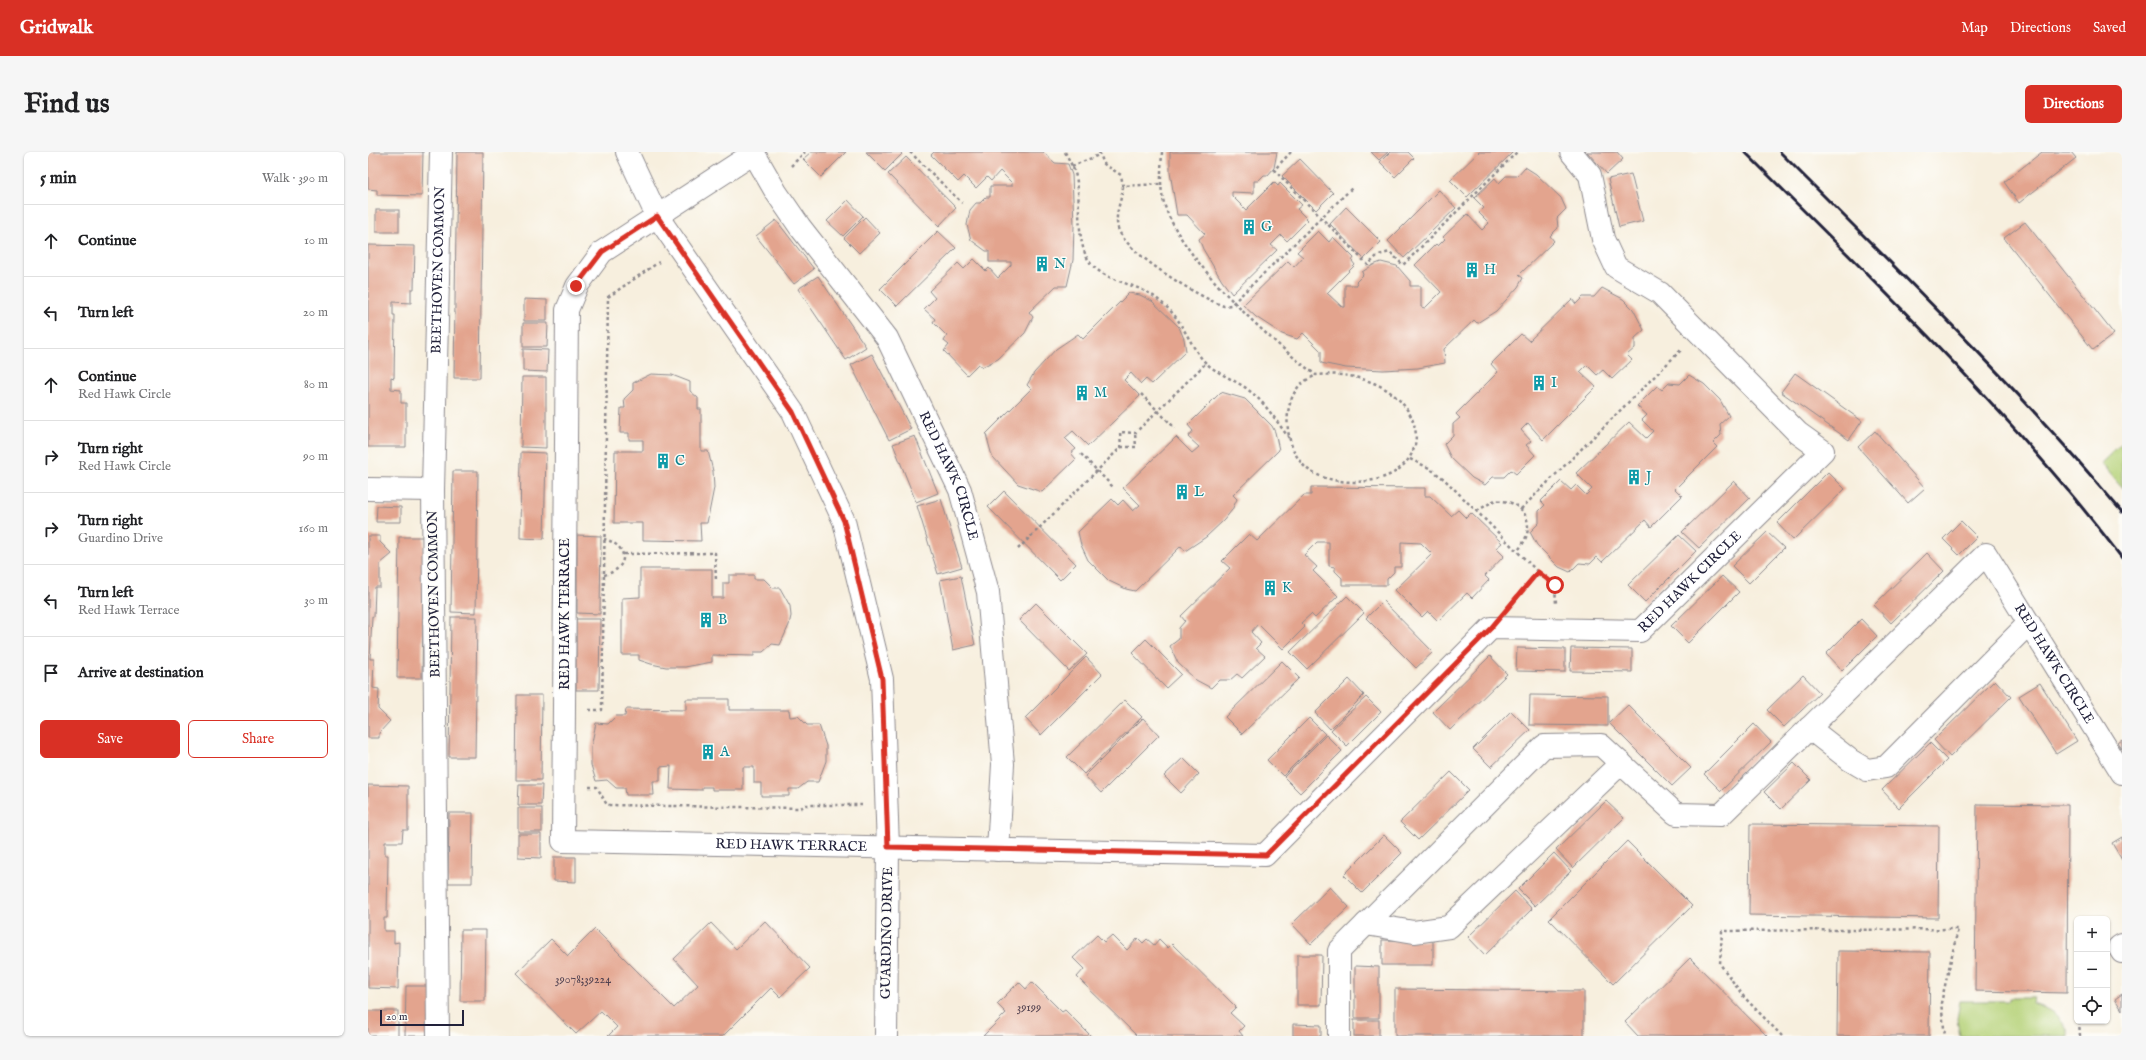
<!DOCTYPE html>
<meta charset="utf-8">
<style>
body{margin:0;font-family:"IM FELL English",serif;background:#f6f6f6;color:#202124}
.controls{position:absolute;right:12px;bottom:12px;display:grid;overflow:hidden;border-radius:6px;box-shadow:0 1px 3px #0004}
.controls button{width:36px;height:36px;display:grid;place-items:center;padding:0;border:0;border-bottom:1px solid #e0e0e0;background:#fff;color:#202124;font:20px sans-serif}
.scale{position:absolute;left:12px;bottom:10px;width:84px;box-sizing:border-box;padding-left:4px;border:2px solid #22223b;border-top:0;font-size:11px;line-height:14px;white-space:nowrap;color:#22223b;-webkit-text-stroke:3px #fdfcf7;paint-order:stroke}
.stop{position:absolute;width:12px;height:12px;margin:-9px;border:3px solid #d93025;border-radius:50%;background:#fff}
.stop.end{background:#d93025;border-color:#fff;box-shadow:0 1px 4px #0008}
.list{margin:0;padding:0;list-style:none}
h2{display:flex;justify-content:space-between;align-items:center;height:52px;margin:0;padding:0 16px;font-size:17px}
h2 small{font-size:13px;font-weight:400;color:#757577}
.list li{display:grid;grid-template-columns:26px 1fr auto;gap:12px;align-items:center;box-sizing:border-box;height:72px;padding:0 16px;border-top:1px solid #e0e0e0}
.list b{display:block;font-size:15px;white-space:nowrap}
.list p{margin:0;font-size:13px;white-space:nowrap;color:#757577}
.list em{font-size:13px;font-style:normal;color:#757577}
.actions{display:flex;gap:8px;padding:12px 16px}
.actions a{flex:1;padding:9px 0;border:1px solid #d93025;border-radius:6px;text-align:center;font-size:14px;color:#d93025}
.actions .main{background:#d93025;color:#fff}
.icon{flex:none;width:22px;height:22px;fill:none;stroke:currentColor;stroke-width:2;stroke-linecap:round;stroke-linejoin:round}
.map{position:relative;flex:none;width:1754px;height:884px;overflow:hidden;border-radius:6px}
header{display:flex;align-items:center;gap:24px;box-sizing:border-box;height:56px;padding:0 20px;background:#d93025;color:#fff}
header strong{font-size:19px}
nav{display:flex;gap:22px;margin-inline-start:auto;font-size:14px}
.intro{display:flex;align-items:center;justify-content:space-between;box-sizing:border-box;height:96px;padding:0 24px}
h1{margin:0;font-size:28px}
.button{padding:10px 18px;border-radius:6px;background:#d93025;color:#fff;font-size:14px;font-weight:700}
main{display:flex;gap:24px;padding:0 24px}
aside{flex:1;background:#fff;border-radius:6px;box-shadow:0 1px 3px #0004}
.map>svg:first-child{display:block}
.green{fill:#b5d278;stroke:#6c7a5a}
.building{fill:#e3a48e}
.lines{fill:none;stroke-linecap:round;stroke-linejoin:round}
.minor-casing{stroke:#8c888c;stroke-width:24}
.path{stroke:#8c888c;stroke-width:2.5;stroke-dasharray:3 3;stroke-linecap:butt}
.minor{stroke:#fff;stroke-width:22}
.rail{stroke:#22223b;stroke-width:3}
.route{stroke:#d93025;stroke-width:5}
.labels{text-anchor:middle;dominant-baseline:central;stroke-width:3;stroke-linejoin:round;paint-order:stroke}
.number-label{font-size:12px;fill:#524250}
.culture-label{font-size:14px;fill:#0d838f;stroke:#fdfcf7;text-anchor:start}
.street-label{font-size:14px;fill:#22223b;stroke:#fdfcf7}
</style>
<header>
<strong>Gridwalk</strong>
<nav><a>Map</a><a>Directions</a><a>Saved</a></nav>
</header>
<div class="intro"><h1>Find us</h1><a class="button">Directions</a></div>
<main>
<aside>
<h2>5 min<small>Walk · 390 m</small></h2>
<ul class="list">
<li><svg class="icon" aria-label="ahead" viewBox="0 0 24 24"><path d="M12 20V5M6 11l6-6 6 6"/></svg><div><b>Continue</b></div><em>10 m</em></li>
<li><svg class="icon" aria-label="left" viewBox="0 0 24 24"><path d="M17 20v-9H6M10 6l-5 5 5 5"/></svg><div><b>Turn left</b></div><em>20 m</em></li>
<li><svg class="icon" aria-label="ahead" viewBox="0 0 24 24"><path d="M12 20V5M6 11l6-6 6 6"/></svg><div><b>Continue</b><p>Red Hawk Circle</p></div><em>80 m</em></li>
<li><svg class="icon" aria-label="right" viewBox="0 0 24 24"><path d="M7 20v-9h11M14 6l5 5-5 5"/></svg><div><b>Turn right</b><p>Red Hawk Circle</p></div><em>90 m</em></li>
<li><svg class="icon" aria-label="right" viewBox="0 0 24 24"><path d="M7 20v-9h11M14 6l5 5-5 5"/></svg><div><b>Turn right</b><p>Guardino Drive</p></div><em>160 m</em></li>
<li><svg class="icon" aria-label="left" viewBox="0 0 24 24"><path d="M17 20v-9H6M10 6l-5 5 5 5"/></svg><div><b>Turn left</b><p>Red Hawk Terrace</p></div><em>30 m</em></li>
<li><svg class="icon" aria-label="arrive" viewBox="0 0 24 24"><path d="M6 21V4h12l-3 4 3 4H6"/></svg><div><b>Arrive at destination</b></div></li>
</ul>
<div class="actions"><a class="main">Save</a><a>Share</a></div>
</aside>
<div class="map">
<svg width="1754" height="884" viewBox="0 0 1754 884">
<rect width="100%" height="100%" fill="#fdfcf7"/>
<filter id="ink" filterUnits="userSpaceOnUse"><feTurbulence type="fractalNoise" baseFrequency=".025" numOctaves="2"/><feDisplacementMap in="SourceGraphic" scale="8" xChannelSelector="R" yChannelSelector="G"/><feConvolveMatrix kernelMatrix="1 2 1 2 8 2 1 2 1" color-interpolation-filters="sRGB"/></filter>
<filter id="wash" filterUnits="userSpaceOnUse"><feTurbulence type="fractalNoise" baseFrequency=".012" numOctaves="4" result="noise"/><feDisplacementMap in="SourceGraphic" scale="16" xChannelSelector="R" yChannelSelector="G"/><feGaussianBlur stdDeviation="0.9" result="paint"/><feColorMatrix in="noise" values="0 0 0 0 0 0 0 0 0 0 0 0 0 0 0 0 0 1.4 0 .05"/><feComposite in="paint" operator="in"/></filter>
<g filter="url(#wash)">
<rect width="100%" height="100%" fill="#f7efde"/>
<g class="green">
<polygon points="1754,291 1754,336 1733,311"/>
<path d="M1641,846H1666L1665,852C1681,856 1698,867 1701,884H1592L1589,867L1592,849H1641Z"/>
</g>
<g id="blocks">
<g class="building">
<polygon points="0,0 55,0 54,44 9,43 9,38 0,37"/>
<polygon points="89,0 115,0 112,226 86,226"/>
<polygon points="443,0 478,0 453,25 435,7"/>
<polygon points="498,0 532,0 534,2 517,19"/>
<polygon points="566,0 675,0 687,11 700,12 704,23 706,73 705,108 699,134 688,134 661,160 665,165 657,181 630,207 614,215 610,212 599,223 576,199 581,193 576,189 579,184 565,170 567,167 556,157 567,146 561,139 590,111 596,117 606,107 618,119 621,116 630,126 643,113 643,110 621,110 621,99 618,99 603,88 599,73 602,58 608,51 612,51 618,45 622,45 622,34 644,34 644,31 632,19 623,29 619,25 608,36 596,24 590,30 563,3"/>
<polygon points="802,0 909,0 906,16 900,23 896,23 890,29 886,29 886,41 864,40 864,44 878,58 906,30 910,34 912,31 934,53 929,57 940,68 919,89 913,83 903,93 909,98 864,142 854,129 835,97 831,87 837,82 819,63 809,63 802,20"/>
<polygon points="1003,0 1020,0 1011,8"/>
<polygon points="1022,0 1040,0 1046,6 1027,25 1012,10"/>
<polygon points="1111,0 1145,0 1099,45 1082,28"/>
<polygon points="1219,0 1249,0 1255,7 1239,22"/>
<polygon points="1674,0 1703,0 1708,6 1651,51 1636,30"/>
<polygon points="538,5 588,56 571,74 520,22"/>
<polygon points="932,7 965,41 948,58 914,24"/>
<polygon points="1157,15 1168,22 1193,46 1198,57 1189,66 1190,76 1182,84 1186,89 1151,123 1155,126 1150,135 1128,159 1109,171 1106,168 1076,197 1077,211 1050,216 1015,218 978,216 953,211 953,199 935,181 929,187 914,182 888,165 875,153 920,109 926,115 935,105 929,100 950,79 961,90 965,85 986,106 984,109 987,113 959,141 974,155 977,155 977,133 989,133 988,130 995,123 994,120 1005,113 1013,110 1029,114 1042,129 1042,134 1053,134 1053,155 1057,156 1073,140 1047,113 1068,92 1070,94 1077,87 1075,85 1099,62 1114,78 1121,71 1111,61 1116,56 1106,46 1127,26 1131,31 1138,24 1149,24"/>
<polygon points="1263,22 1275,69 1251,75 1240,27"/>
<polygon points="1071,38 1088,56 1036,106 1020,89"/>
<polygon points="480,48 495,64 475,84 459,69"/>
<polygon points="978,55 1013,90 996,107 962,72"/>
<rect x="8" y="58" width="23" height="22"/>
<polygon points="497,65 512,81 491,101 476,86"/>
<polygon points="408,68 446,117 426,132 388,84"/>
<polygon points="1657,70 1746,182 1725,198 1636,86"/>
<polygon points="570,79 588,96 529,154 512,137"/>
<polygon points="0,93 47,94 46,137 43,137 43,151 25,150 25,163 27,163 26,226 23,225 23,237 33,238 33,251 38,251 38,295 0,295"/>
<polygon points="450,124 498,195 478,208 430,137"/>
<polygon points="1234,136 1255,147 1265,157 1276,178 1267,186 1267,196 1259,203 1264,208 1244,227 1235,218 1229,223 1219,213 1212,220 1228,235 1175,288 1160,271 1153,278 1163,289 1158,293 1167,303 1148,322 1143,318 1136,325 1125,325 1117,333 1104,326 1083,306 1076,292 1085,283 1085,272 1092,266 1088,262 1130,220 1123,212 1153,182 1161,189 1204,147 1208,152 1215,145 1226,145"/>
<polygon points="761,141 772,143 784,149 811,175 816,187 818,199 784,232 778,227 773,232 763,221 756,228 772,244 720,294 705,279 697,286 708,297 703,301 708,307 674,340 650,332 624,304 618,282 663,237 659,233 666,221 688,197 710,182 715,187"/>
<polygon points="156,147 179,148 179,169 156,169"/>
<polygon points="155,171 180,171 179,195 155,195"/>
<polygon points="155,197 180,198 179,220 155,219"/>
<polygon points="504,202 543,277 521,288 483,213"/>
<polygon points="1427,221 1494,269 1481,288 1413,240"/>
<polygon points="283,222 304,223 322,230 322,239 330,246 330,257 333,257 333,299 340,299 345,319 346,336 339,371 332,371 333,389 275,388 275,371 246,371 247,299 275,299 275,288 261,288 261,281 252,281 253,256 257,256 256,247 265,238 265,231"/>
<polygon points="1321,223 1336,232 1352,248 1361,264 1352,272 1353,283 1345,291 1349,295 1307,337 1314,344 1283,375 1277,368 1234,410 1229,405 1222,412 1211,411 1202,420 1191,415 1169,393 1162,380 1171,371 1171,359 1177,353 1173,349 1193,329 1203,338 1208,333 1218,343 1224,337 1208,321 1261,270 1278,286 1285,279 1274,268 1279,263 1269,254 1289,234 1294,238 1301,231 1312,232"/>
<polygon points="154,225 178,225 178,296 153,295"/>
<polygon points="853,240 877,247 904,274 907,280 911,298 865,343 869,347 864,358 856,368 838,385 817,399 813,394 767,439 758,437 741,429 720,408 713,393 710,380 744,347 750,353 755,348 765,359 772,353 755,336 808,285 824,301 831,295 820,285 825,279 820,273"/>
<polygon points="1507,279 1557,336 1540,351 1490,295"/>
<polygon points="547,284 570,341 548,350 525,292"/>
<polygon points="153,300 178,301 176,387 152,386"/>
<polygon points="85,319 110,319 108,461 83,460"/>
<polygon points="1460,320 1477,337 1425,388 1409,371"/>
<polygon points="1366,329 1382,346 1331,396 1314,380"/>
<polygon points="943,335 1057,336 1057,344 1062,344 1083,364 1090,358 1098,366 1103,361 1134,391 1128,396 1136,404 1117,424 1121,428 1104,446 1099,441 1070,469 1060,459 1054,465 1027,438 1064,402 1053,391 1033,390 1033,415 1026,415 1026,420 1019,427 1019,433 974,433 974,426 967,419 967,415 961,414 961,390 949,390 936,403 949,415 945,419 970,444 947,466 943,462 933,471 937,475 915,497 890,472 883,480 893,491 888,496 897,504 874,526 869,522 862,528 851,528 843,536 828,528 810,511 802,494 811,487 811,476 817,469 813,464 862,416 854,409 881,382 889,389 936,343 943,343"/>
<polygon points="636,339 708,412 692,428 620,355"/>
<polygon points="573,347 594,415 570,422 549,354"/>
<polygon points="9,354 33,355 33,370 8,370"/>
<polygon points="1593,369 1609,385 1591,403 1575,387"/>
<polygon points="1399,380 1416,396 1381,431 1364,414"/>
<polygon points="209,383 233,384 232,462 209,461"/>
<polygon points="1311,383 1328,399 1277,450 1260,433"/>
<polygon points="0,384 12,384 12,390 24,402 12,412 12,435 7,435 6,465 4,464 2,507 6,507 5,536 11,537 10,557 22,569 11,581 11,586 0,586"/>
<polygon points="31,385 56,385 54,526 29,526"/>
<polygon points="1559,401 1576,419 1523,471 1506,453"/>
<polygon points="272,417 344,417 344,446 355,446 355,431 361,431 361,423 386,423 386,427 396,427 405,436 412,436 422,454 423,464 421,473 412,493 404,492 395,500 386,500 386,504 344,503 344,510 317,515 298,515 283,512 271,508 271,503 254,503 254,446 272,445"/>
<polygon points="593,424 607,493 585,498 572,428"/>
<polygon points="1354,424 1371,440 1320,491 1303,474"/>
<polygon points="979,444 996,461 939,517 922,500"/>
<polygon points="1015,449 1065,500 1048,516 998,466"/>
<polygon points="668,451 719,502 701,519 651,468"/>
<polygon points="83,465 109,465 107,605 81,605"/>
<polygon points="208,467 232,467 231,538 208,538"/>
<polygon points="1493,467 1509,484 1474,519 1458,502"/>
<polygon points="778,487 813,522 798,536 764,501"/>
<polygon points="1149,496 1197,497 1197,520 1148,519"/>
<polygon points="1203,496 1264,497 1264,520 1202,519"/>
<polygon points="1122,504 1139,522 1082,578 1065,560"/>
<polygon points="718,505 734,522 673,583 657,566"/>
<polygon points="914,509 931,526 874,582 857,565"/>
<polygon points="1435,523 1452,541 1416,575 1399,558"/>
<polygon points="981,527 996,543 962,577 947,561"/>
<polygon points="1627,528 1643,545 1582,605 1566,588"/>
<polygon points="1672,531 1709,589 1688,602 1651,544"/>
<polygon points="149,543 174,543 173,628 148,628"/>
<polygon points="1162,543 1240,544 1240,574 1161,573"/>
<polygon points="998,545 1013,560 979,594 963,578"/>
<polygon points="318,547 361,547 361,558 421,558 422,565 430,564 439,573 451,573 458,594 458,609 450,630 439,630 430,637 421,637 421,644 393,644 393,631 386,631 386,615 375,615 375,638 344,638 344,635 334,635 334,638 302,637 303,614 292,615 292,629 285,629 286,643 258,643 257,636 248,636 239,628 228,629 223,613 223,595 228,571 240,572 248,564 257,564 258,557 318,558"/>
<polygon points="757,548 774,565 716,622 699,605"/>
<polygon points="1260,553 1323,616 1304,634 1241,571"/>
<polygon points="1143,559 1162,578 1123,615 1105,597"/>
<polygon points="775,566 791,583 733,641 717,624"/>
<polygon points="941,566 957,582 915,624 899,608"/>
<polygon points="1386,572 1403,590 1353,639 1336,622"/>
<polygon points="958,583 974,599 932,641 916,625"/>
<polygon points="1754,588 1754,597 1750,591"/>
<polygon points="1562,591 1579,608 1531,656 1514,638"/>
<polygon points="815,606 831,622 813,641 796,624"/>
<polygon points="1426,611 1443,628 1413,657 1396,640"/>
<polygon points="1083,620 1101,638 1050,688 1032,670"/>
<polygon points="0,633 40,634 40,678 35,678 34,690 17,690 17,703 20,703 19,766 16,766 16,779 26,779 26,791 31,790 30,837 0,836"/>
<polygon points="151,633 174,633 173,653 150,653"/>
<polygon points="1238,649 1256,666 1205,716 1188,698"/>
<polygon points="1609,652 1700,653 1699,841 1607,839"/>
<rect x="150" y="656" width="24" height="24"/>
<polygon points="81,661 105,661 104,731 80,731"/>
<polygon points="1382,672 1571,674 1570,766 1381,763"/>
<polygon points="150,682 173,682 173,706 150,705"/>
<polygon points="1016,683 1034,701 994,741 976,723"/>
<polygon points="1754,685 1754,708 1744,691"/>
<polygon points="1259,689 1324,754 1245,832 1181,767"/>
<polygon points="1186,701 1203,719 1167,754 1150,737"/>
<polygon points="186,705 208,705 208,730 186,729"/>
<polygon points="962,735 981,755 943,792 924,772"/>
<polygon points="1147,739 1164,757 1117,803 1100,785"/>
<polygon points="397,769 442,816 412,845 403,836 355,884 240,884 249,875 233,859 208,882 148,821 183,787 200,804 227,777 306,856 330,833 306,807 343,771 368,797"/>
<polygon points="93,778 118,778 117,849 92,849"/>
<polygon points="729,783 736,790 744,783 759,798 770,786 775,791 779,787 786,793 791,787 800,796 804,792 868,855 862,861 876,874 871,879 875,884 769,884 709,825 716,817 705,806"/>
<polygon points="1014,788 1065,789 1065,813 1014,813"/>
<polygon points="1470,799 1562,800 1561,884 1469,884"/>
<polygon points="929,803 954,803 953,853 929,853"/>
<polygon points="1322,806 1399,884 1270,884 1257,870"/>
<polygon points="987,814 1011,815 1011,866 987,866"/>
<polygon points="651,830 658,837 664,830 694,860 697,858 723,884 615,884 638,861 629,852"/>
<polygon points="38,834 64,834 63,884 37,884"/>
<polygon points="1027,837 1216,839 1216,884 1027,884"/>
<polygon points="1754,842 1754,858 1747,847"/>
<rect x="0" y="859" width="30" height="25"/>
<rect x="986" y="868" width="25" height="16"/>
<polygon points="925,872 953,873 953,884 925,884"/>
</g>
</g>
</g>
<g filter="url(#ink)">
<use href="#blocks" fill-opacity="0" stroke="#8c888c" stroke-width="1"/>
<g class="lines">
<g class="minor-casing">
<g id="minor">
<polyline points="259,0 289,64 425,260 476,369 514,527 520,695 518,884"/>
<path id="s1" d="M385,0L408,40L432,75L519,186L592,338L620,440L635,612L630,698"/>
<path id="s2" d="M386,1L234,100L209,134L199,158L195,689L897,703L1123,476L1272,479L1455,299L1430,281L1292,141L1248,115L1235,87L1222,23L1203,0"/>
<polyline points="0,337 65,338"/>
<polyline points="1441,576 1482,608 1499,618 1518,615 1661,471"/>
<polyline points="998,772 1046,780 1081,775 1253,611"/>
<polyline points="1754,793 1751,795 1754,800"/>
<path id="s3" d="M70,884L65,338L73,0"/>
<path id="s4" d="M971,884V799L1176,594L1233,593L1308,662L1353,663L1618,402L1754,621"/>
</g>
</g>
<g class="path">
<polyline points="542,0 594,51"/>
<path d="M697,0C701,8 706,16 708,25C714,50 706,93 724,113C741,131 769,131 788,146C798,154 808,163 814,175C822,187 827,200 837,210C850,223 869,228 883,240C898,252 909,270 921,286"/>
<polyline points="731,0 736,12 753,23 755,34 793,32"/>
<path d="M794,0C793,19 791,39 798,57C818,111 902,189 948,223C970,221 991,224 1010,233C1044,249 1064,290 1031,317C1010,335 957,334 937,315C917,295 913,256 931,234C935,229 943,226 948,223"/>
<polyline points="923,0 906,18 1000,113 1010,103 1022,100 1035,113 1149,0"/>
<polyline points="423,14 437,0"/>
<polyline points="704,14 731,3"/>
<path d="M755,34C754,49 746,61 750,76C756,100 832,146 856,154L863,153L984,36"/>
<polyline points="773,242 807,276"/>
<polyline points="753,295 768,295 767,281"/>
<polyline points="713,302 746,336"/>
<polyline points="1042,307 1061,316 1076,327 1170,420 1144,451"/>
<polyline points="1153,357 1313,198"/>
<path d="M1109,359L1127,348C1132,349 1139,349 1143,351C1165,360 1164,384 1149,399"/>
<polyline points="650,397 753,295 752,280 767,281 838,211"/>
<polyline points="256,402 347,401 348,430"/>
<polyline points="1170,420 1187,433 1188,452"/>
<path d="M236,423C261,417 262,394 236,387"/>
<polyline points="221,558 234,558 240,145 291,110"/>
<polyline points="221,635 229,635 239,653 433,656 437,653 494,653"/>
<polyline points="1708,863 1709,865"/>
<polyline points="1711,869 1712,884"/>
<polyline points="1414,884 1376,845 1352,812 1354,779 1590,777 1573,851 1577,884"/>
</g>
<use href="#minor" class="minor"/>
<g class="rail">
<path d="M1377,0C1507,130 1642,259 1754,406"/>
<path d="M1412,0C1529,117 1648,233 1754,360"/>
</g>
</g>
</g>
<g class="lines" filter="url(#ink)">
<polyline class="route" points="208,134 234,100 289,64 425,260 476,369 514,527 520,695 898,703 1123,476 1170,420 1187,433"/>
</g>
<defs>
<g id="building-bare" transform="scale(1.2)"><path d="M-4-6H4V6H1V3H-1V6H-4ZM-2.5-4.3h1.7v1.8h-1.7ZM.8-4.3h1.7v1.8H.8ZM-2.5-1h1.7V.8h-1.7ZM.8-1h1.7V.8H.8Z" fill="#0f9aa8" stroke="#fdfcf7" stroke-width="2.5" paint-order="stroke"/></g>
</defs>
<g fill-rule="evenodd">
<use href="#building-bare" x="881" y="75"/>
<use href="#building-bare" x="674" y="112"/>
<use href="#building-bare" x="1104" y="118"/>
<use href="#building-bare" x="1171" y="231"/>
<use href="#building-bare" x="714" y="241"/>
<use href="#building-bare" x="295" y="309"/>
<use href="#building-bare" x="1266" y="325"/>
<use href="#building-bare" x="814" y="340"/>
<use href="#building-bare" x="902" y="436"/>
<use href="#building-bare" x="338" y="468"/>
<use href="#building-bare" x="340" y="600"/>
</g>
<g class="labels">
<g class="number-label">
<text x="215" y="827">39078;39224</text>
<text x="661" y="855">39199</text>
</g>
<g class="culture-label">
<text x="893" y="75">G</text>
<text x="686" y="112">N</text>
<text x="1116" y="118">H</text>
<text x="1183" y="231">I</text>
<text x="726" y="241">M</text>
<text x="307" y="309">C</text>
<text x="1278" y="325">J</text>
<text x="826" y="340">L</text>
<text x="914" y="436">K</text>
<text x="350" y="468">B</text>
<text x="352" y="600">A</text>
</g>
<g class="street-label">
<text stroke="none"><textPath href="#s3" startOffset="766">BEETHOVEN COMMON</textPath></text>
<text stroke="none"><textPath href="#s1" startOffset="381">RED HAWK CIRCLE</textPath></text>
<text stroke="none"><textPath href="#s2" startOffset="2022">RED HAWK CIRCLE</textPath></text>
<text transform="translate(66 442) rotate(-91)">BEETHOVEN COMMON</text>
<text transform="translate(197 462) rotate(-90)">RED HAWK TERRACE</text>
<text stroke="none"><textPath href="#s4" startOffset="1080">RED HAWK CIRCLE</textPath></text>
<text stroke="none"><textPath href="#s2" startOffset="1009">RED HAWK TERRACE</textPath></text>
<text transform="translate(519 781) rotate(-89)">GUARDINO DRIVE</text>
</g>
</g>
</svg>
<div class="controls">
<button>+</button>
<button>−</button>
<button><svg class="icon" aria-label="locate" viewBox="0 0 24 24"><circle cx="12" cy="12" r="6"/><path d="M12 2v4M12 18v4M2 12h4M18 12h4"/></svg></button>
</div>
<div class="scale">20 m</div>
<div class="stop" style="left:1187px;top:433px"></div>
<div class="stop end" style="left:208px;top:134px"></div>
</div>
</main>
